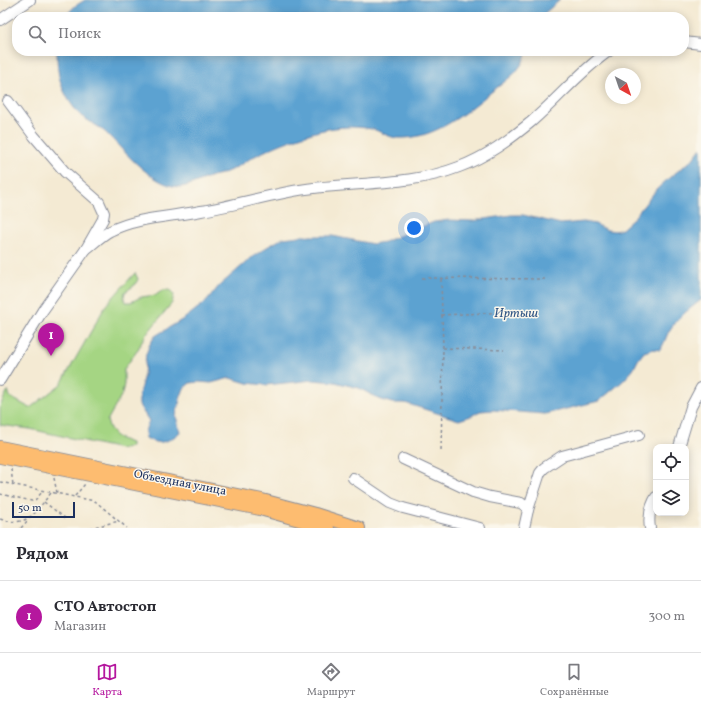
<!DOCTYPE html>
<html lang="ru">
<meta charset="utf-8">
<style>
body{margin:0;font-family:Vollkorn,serif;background:#f7f7f7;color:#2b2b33}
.controls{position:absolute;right:12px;bottom:12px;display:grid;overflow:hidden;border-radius:8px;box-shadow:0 2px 10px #0003}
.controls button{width:36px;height:36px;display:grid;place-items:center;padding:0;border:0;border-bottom:1px solid #e1e1e2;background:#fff;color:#2b2b33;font:20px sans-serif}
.compass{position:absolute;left:605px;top:68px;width:36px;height:36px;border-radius:50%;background:#fff;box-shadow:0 2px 10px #0003;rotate:140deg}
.scale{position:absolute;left:12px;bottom:10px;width:63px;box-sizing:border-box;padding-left:4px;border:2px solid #1b2f5e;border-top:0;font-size:11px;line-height:14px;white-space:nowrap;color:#1b2f5e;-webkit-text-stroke:3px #fbf7ec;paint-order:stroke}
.you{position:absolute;left:414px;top:228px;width:14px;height:14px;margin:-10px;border:3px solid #fff;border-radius:50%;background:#1a73e8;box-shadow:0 0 0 6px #1a73e833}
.badge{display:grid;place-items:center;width:26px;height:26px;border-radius:50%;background:#b5179e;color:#fff;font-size:13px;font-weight:700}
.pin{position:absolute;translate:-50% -33px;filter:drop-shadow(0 1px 2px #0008)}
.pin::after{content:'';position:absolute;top:21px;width:14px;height:12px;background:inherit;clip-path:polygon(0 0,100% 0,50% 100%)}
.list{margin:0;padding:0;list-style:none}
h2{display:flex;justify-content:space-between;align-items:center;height:52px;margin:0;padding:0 16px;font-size:17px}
h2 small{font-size:13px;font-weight:400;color:#7c7c81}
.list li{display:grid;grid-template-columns:26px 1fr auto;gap:12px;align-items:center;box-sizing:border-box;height:72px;padding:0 16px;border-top:1px solid #e1e1e2}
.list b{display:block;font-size:15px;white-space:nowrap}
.list p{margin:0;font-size:13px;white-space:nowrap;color:#7c7c81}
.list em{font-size:13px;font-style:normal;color:#7c7c81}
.icon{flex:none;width:22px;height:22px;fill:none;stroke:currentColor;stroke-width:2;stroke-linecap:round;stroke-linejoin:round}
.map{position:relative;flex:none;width:701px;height:528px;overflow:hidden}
.search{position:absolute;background:#fff;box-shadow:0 2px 10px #0003;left:12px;right:12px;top:12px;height:44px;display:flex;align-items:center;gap:10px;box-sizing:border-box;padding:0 14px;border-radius:16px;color:#7c7c81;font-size:15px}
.sheet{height:124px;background:#fff}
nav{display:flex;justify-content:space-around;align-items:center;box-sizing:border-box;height:56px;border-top:1px solid #e1e1e2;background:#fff;font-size:11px;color:#7c7c81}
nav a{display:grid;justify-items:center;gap:2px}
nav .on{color:#b5179e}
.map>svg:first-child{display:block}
.green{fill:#a5d583;stroke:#608270}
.water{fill:#5ca2d1;stroke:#3c6898}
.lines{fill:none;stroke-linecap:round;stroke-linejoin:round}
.minor-casing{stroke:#888c98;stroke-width:12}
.major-casing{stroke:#888c98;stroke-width:14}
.path{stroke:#888c98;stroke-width:1.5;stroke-dasharray:3 3;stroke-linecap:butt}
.minor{stroke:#fff;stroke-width:10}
.major{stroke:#fdbc70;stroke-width:12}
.labels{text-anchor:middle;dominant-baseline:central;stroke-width:3;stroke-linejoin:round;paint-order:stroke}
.street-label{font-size:12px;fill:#1b2f5e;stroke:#fbf7ec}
.water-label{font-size:13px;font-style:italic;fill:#325786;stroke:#fbf7ec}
</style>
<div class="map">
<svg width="701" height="528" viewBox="0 0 701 528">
<rect width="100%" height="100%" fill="#fbf7ec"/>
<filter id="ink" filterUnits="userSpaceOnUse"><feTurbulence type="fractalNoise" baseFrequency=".025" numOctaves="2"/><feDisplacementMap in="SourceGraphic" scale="8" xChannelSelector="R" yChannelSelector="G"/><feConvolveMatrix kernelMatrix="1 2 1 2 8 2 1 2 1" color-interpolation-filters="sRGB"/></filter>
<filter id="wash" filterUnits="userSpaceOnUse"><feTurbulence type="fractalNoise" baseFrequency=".012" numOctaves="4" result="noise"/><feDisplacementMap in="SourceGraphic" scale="16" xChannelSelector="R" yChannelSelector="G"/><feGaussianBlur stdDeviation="0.9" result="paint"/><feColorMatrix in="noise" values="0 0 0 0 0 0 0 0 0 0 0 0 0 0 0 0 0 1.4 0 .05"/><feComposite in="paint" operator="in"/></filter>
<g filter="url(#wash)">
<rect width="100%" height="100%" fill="#f4ead3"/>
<path class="green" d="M135,273L138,279L135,285L125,292L124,297L126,302H131L141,297L156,295L163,290H170L174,295L172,303L145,336L137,351L124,369V384L122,394L107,421C112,436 117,438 131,443V447L120,449L30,429L0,425V406L8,390L10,397L30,408L61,384L106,305Z"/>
<g class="water">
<polygon points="85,0 560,0 540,17 64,17 75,6"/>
<path d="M57,51H527C522,72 506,80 490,93C464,114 434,140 397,138C388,137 380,131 372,129C352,125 331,127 312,133C292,139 272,147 253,157C244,162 235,169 224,173C218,175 210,176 204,179C196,182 187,187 178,187C150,184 124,150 105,132C99,126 91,123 84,118C77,113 70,103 66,95C58,81 57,66 57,51Z"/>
<path d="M701,148V300C691,308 678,317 671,328C666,335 665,343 660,350L654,349L644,352L638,360L633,370L623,381L599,401L545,414L493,410L480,411L471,416L459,420L405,403H392L379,399L359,388L335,382L313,380L266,385L247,383L230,378L211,383L199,382L190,383L184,388L180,399L176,416L180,432C169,442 158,446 146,438L145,431L149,421L139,405V395L144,374L146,354L150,344L155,336L185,318L207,301L219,286L251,258L267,247L283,238L300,236H332L373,244L384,242L434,222L449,220L472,221L511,215H523L561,224L584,222L595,224L607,230L615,231L622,229L632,220L657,189L669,178L692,160Z"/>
</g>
</g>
<g filter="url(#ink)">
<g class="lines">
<g class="minor-casing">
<g id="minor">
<polyline points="0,20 30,0"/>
<polyline points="684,42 701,44"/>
<path d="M86,249C94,243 101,236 110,231C138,217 171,217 201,211C239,205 275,192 314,188C363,182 413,185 459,167C486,157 509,140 531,122C558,99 580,71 609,51"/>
<polyline points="0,380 43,310 86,249 103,219 104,213 99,202 65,172 34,136 8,101"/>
<polyline points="679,447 691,407 701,388"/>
<polyline points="403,459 473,492 490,497 521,503 525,506 528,510"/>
<polyline points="353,478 390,503 403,508 480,528"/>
<polyline points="524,528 528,510 540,473 544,468 562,456 639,435"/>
<path d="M650,528C648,516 650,507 656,497"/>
</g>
</g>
<g class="major-casing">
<g id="major">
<polyline points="0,447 262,500 315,514 359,528"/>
<polyline points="0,457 260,509 328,528"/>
</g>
</g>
<g class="path">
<polyline points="422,278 546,279"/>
<polyline points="441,279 443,348 441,452"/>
<polyline points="441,315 535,311"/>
<polyline points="443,348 504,350"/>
<polyline points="11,469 13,485"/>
<polyline points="54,478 57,493"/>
<polyline points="0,482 95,501 127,528"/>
<polyline points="0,494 32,501 35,500 43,491"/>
<polyline points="75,496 85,484"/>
<polyline points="44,502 65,518"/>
<path d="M0,519C29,528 35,512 51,493"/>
<polyline points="21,528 29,519"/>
<polyline points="90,528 119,521"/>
</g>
<use href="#minor" class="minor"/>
<use href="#major" class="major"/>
</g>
</g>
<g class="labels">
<g class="street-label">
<text transform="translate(180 483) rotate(11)">Объездная улица</text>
</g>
<g class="water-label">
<text x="516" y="314">Иртыш</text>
</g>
</g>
</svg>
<div class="controls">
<button><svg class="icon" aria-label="locate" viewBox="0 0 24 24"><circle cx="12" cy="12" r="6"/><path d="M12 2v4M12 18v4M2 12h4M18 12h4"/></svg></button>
<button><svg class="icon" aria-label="layers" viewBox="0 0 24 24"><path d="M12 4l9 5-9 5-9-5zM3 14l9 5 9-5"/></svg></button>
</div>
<svg class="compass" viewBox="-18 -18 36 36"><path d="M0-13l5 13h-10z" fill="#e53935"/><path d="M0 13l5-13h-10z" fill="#7c7c81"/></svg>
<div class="scale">50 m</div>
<div class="you"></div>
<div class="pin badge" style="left:51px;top:356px">1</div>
<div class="search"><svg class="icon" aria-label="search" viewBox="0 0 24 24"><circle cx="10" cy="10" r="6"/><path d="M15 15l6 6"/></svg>Поиск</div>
</div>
<section class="sheet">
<h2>Рядом<small></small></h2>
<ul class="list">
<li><span class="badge">1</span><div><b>СТО Автостоп</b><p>Магазин</p></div><em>300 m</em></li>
</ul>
</section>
<nav>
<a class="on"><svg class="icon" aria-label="map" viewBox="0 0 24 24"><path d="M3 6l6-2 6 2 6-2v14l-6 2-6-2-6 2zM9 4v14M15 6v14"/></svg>Карта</a>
<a><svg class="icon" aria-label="directions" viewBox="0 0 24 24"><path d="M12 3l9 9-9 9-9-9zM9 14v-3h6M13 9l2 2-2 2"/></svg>Маршрут</a>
<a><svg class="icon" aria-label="saved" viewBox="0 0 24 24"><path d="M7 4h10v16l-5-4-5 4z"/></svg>Сохранённые</a>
</nav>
